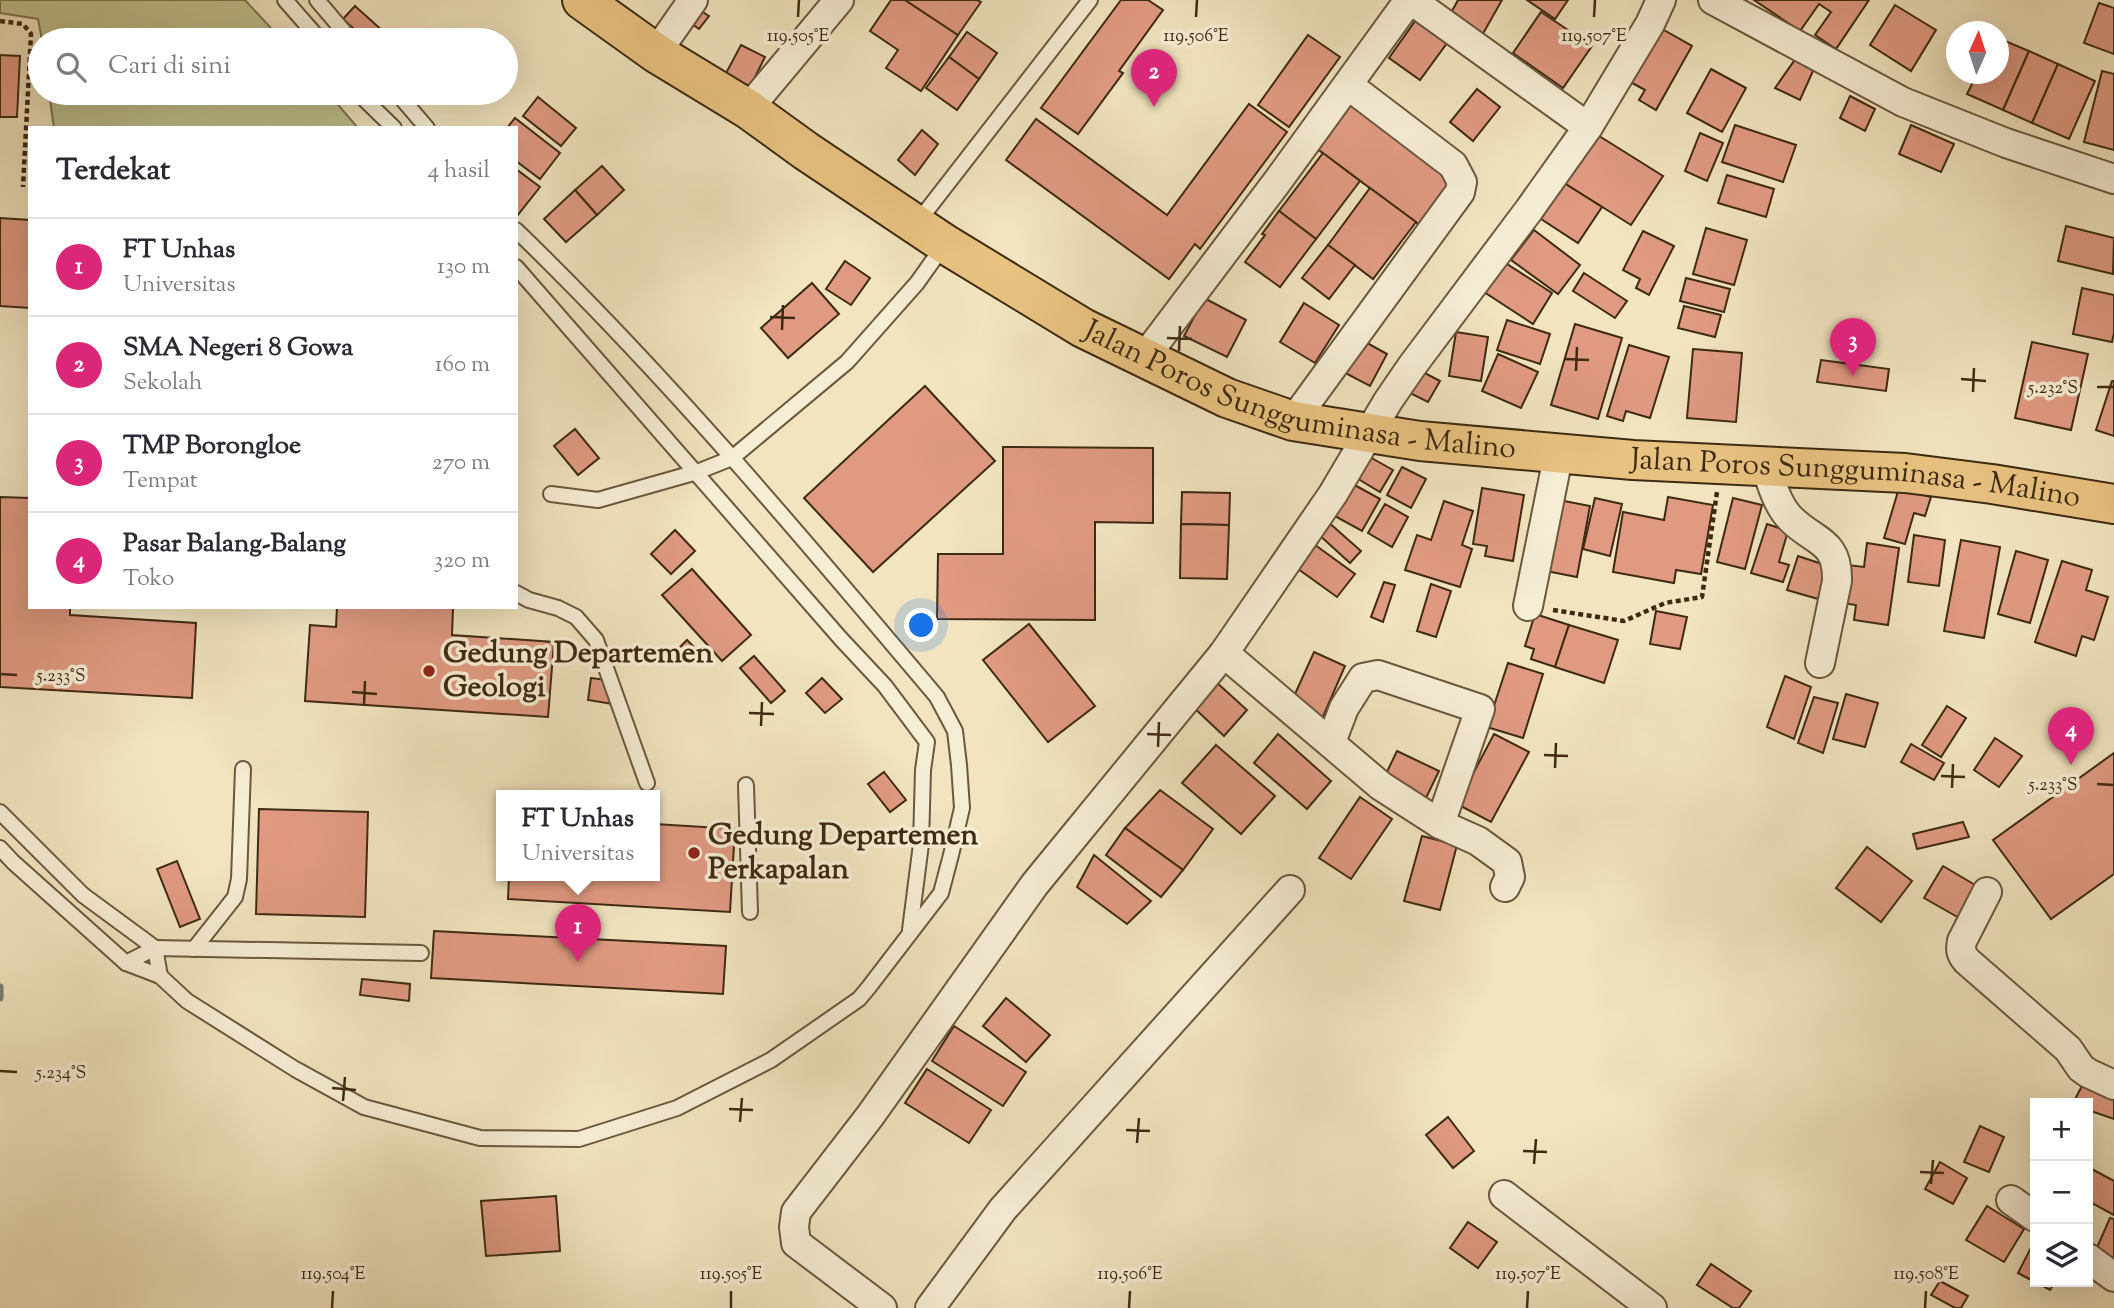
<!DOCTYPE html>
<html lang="id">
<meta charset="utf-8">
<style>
body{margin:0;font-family:"Sorts Mill Goudy",serif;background:#f2f2f3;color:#2b2b33}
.controls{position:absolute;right:21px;bottom:21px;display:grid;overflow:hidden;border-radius:0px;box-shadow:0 7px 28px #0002}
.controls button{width:63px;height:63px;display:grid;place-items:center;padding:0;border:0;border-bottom:2px solid #e1e1e2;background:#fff;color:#2b2b33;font:35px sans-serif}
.compass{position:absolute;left:1946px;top:21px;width:63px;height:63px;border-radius:50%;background:#fff;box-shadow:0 7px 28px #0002;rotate:3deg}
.you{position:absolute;left:922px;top:626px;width:24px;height:24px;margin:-18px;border:5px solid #fff;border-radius:50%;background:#1a73e8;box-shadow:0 0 0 10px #1a73e833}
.badge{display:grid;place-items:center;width:46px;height:46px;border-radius:50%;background:#db2777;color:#fff;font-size:23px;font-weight:700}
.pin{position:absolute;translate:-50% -58px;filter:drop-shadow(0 2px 4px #0008)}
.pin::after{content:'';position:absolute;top:37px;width:24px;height:21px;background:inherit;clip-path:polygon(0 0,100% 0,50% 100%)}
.popup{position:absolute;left:496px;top:790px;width:164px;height:91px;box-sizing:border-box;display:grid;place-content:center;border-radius:0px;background:#fff;filter:drop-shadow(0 2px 5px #0005);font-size:23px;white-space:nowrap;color:#7c7c81}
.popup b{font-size:26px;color:#2b2b33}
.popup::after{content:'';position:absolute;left:50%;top:100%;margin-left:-14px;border:14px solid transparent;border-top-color:#fff}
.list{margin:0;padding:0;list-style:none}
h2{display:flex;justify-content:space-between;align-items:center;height:91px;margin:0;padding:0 28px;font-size:30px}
h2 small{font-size:23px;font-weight:400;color:#7c7c81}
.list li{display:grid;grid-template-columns:46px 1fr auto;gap:21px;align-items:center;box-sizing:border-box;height:98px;padding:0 28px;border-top:2px solid #e1e1e2}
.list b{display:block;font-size:26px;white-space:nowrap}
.list p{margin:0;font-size:23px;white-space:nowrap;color:#7c7c81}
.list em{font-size:23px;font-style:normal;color:#7c7c81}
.icon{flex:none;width:38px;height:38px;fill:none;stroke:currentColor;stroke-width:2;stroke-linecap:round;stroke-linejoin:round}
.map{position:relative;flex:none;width:2114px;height:1308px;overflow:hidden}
.search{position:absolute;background:#fff;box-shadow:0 7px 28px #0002;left:28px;top:28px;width:490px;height:77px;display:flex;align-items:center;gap:18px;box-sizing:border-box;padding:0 24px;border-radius:38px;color:#7c7c81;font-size:26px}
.panel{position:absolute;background:#fff;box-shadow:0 7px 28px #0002;left:28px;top:126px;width:490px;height:483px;border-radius:0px}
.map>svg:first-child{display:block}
.green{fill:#c1c28e;stroke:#807650;stroke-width:2}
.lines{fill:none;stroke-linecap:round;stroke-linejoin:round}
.stream{stroke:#788277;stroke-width:7}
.building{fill:#e09a82;stroke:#3e2a12;stroke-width:2}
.lane-casing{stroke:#6b583d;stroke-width:18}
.street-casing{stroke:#6b583d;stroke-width:32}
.primary-casing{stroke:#3e2a12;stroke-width:42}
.path{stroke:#3e2a12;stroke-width:4.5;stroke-dasharray:5 3.5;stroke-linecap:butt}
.lane{stroke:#f6edd5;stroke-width:14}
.street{stroke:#f6edd5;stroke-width:28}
.primary{stroke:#e8c280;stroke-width:38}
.ticks{fill:none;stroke:#3e2a12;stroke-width:2.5}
.poi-dot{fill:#8f2418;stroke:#f6edd5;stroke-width:2.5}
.labels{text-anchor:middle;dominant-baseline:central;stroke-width:7;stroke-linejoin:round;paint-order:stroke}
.street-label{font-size:30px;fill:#3e2a12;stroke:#f6edd5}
.poi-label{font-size:30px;font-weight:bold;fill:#3e2a12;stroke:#f6edd5;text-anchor:start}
.ticks-label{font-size:18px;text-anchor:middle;fill:#3e2a12;stroke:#f6edd5;stroke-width:7;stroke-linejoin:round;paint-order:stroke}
</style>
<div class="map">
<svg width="2114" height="1308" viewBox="0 0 2114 1308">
<rect width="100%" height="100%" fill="#f1e4bf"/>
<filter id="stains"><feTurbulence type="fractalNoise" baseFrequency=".00286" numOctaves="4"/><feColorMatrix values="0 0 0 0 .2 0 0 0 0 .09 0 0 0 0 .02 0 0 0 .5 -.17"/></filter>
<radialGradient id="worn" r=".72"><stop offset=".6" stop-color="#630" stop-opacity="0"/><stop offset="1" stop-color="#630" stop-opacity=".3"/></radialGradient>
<g class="green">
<polygon points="0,0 245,0 282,40 42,40 38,19 0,13"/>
<polygon points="49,93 328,93 358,128 54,128"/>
</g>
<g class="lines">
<polyline class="stream" points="0,987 0,998"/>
</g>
<g class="building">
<polygon points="891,0 905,0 958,35 921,91 886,68 898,50 870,31"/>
<polygon points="905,0 977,0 981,2 958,35"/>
<polygon points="1121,0 1148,0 1163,10 1119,71 1123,73 1078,134 1041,108"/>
<polygon points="1458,0 1502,0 1480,39 1447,20"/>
<polygon points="1527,0 1568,0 1555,19"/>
<polygon points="1754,0 1869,0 1836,49 1815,35 1831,12 1819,4 1800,31"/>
<polygon points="2099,3 2114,8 2114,54 2084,43"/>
<polygon points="1895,5 1936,30 1911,71 1870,45"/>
<polygon points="355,6 385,33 379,40 366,40 343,19"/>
<polygon points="696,8 709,16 699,29 686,20"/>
<polygon points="1541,12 1592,46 1563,88 1513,53"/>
<polygon points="1418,17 1450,39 1420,80 1389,58"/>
<polygon points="1655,25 1692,46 1656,110 1639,100 1645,90 1625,79"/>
<polygon points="967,32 997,53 979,79 949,57"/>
<polygon points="1308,35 1340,57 1289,127 1258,105"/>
<polygon points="1998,38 2029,51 2003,110 1967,94 1977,74 1998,74"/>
<polygon points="741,45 765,57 750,87 725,75"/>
<polygon points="1801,51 1817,62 1800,100 1775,88"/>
<polygon points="2029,51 2058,64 2032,123 2003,110"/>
<polygon points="0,55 20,56 17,117 0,117"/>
<polygon points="949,57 979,79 957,110 926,88"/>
<polygon points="2058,64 2095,81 2069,139 2032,123"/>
<polygon points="1711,69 1746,88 1722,132 1687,113"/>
<polygon points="2102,71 2114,74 2114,150 2084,142"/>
<polygon points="1477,89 1500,107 1473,141 1450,122"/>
<polygon points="1359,92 1468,173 1425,229 1316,148"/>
<polygon points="1850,96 1875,109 1865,131 1840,118"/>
<polygon points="538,97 576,128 561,146 523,116"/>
<polygon points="1249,104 1287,132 1200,249 1195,244 1169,279 1006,160 1036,119 1167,215"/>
<polygon points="515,118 560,153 540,179 516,161 516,128 507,128"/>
<polygon points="1735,125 1796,145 1783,182 1722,162"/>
<polygon points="1911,125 1954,144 1941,172 1899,154"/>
<polygon points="922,130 938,144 915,175 898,160"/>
<polygon points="1700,133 1723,143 1707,181 1685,171"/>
<polygon points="1596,134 1663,176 1631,225 1564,183"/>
<polygon points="1323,153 1360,181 1316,239 1279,211"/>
<polygon points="602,166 624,190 597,215 575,190"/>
<polygon points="516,169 540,187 517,216 516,216"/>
<polygon points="1727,175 1774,189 1766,217 1718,203"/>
<polygon points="1564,183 1602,207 1578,243 1541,219"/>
<polygon points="1370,188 1416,222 1373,279 1328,245"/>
<polygon points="575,190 597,215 566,242 544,219"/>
<polygon points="1279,211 1316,239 1280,287 1245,262 1265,235 1262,234"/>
<polygon points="0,218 30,220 30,308 0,306"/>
<polygon points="2066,226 2114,238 2113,274 2058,261"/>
<polygon points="1706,228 1747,240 1734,285 1693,274"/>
<polygon points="1534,230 1580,265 1558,294 1511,260"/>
<polygon points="1643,231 1674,246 1649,295 1636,288 1640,279 1623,270"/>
<polygon points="1328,245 1355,265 1329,299 1302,278"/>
<polygon points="845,261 870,278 851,305 826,289"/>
<polygon points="1504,262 1552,293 1533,324 1484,292"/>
<polygon points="1584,273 1627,301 1615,318 1573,291"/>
<polygon points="1686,278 1730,289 1724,312 1680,301"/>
<polygon points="812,283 839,314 788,358 761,328"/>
<polygon points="2082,288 2114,295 2114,333 2112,342 2073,334"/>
<polygon points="1204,298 1246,320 1227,357 1184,336"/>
<polygon points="1304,303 1339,325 1315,363 1280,342"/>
<polygon points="1684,306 1721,315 1715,337 1678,328"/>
<polygon points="1507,320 1550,334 1540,364 1497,350"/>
<polygon points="1575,324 1622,338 1598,419 1551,405"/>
<polygon points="1456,332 1488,337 1481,381 1449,376"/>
<polygon points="1349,333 1387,354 1370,386 1332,366"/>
<polygon points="2032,342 2088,354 2071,430 2015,418"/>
<polygon points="1629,345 1669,357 1650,418 1626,411 1623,421 1607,416"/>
<polygon points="1693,349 1742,353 1736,422 1687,418"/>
<polygon points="1498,354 1538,372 1521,408 1482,391"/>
<polygon points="1821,360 1889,369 1886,391 1817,382"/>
<polygon points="1415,368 1440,381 1428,402 1404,390"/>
<polygon points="2112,381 2114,381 2114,436 2096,430"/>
<polygon points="925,386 995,461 873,572 804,498"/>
<polygon points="575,429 599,458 578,475 554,446"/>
<polygon points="1003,447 1153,448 1153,523 1095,522 1095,620 937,619 938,554 1003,554"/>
<polygon points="1368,456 1393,470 1380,492 1355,477"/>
<polygon points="1402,467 1426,479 1411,508 1387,495"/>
<polygon points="1351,483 1380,499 1362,531 1333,515"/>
<polygon points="1482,488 1524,495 1513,561 1485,556 1487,546 1473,544"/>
<polygon points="1899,488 1931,497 1925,516 1914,513 1905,544 1884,538"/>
<polygon points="1182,492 1230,493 1229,525 1181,524"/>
<polygon points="0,497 30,498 30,607 70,607 70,615 196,623 192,698 0,687"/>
<polygon points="1668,497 1713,505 1701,574 1676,570 1674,583 1613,572 1623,512 1664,520"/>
<polygon points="1595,498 1622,504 1610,556 1583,549"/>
<polygon points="1733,498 1762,505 1745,569 1717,562"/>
<polygon points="1559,500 1590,506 1577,577 1546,571"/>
<polygon points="1444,501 1473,511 1462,545 1472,549 1460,587 1405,570 1417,535 1431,540"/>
<polygon points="1385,504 1408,517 1392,547 1368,533"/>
<polygon points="1327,521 1361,551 1350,563 1317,533"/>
<polygon points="1181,524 1229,525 1227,579 1180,578"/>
<polygon points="1767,524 1788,531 1779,562 1789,565 1783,582 1751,573"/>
<polygon points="675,530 695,551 671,574 651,554"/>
<polygon points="1914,535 1945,540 1939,586 1908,582"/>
<polygon points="1961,540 2000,547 1984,638 1944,631"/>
<polygon points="1311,542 1355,574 1337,597 1294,566"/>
<polygon points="1867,543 1899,548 1888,625 1854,620 1856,605 1842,603 1848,565 1864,567"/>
<polygon points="2016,551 2048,560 2030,623 1998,614"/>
<polygon points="1798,556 1828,566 1818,599 1787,590"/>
<polygon points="2062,561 2092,570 2086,590 2108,597 2094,640 2082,636 2076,656 2035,642"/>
<polygon points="692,569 751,635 722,661 662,595"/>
<polygon points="1384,582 1395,585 1383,622 1371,617"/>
<polygon points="1431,584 1451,591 1436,637 1417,631"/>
<polygon points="337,607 453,607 452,635 554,642 548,717 305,701 310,625 336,627"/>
<polygon points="1656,611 1687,617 1680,649 1650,644"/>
<polygon points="1535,614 1569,625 1555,667 1531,659 1534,649 1525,646"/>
<polygon points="1029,624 1095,706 1048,742 983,660"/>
<polygon points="1569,625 1618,640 1604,683 1555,667"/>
<polygon points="687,640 695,648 683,660 675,652"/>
<polygon points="1314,652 1345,666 1322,719 1290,705"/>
<polygon points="754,656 785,691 771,703 740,668"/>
<polygon points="1508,663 1543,674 1523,738 1487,727"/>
<polygon points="1785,676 1811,687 1794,739 1767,727"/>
<polygon points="591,678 615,681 613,704 588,700"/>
<polygon points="822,678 842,699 825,713 806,693"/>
<polygon points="1215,681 1247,710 1224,736 1192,706"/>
<polygon points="1846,694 1878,703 1865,747 1833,739"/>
<polygon points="1814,697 1838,703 1823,753 1798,743"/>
<polygon points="1947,706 1966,718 1941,757 1922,745"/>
<polygon points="1278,734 1331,781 1307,809 1254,763"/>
<polygon points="1494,734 1529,752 1491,822 1457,804"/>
<polygon points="1995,738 2022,756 1999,787 1974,770"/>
<polygon points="1911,744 1944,763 1934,780 1901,762"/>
<polygon points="1216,745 1275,796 1241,834 1182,783"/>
<polygon points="1397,751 1439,771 1426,798 1384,778"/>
<polygon points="2114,753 2114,874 2051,919 1993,840"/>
<polygon points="884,772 906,800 890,812 868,784"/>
<polygon points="1160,790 1213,829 1183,870 1125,828"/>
<polygon points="1360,797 1392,819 1351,879 1319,858"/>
<polygon points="259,809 368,812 365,917 256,914"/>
<polygon points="1963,822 1969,837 1917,849 1913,834"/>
<polygon points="655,824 735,829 730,912 508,899 509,876 655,876"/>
<polygon points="1125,828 1183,870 1161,897 1106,855"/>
<polygon points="1422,836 1457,845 1440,910 1404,901"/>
<polygon points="1867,847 1912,881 1881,922 1836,888"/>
<polygon points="1094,855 1151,901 1127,924 1077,887"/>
<polygon points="177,861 200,919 180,927 157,869"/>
<polygon points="1943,866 1987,892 1968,923 1924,898"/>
<polygon points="434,931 726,946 723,994 431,978"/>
<polygon points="362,979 410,984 409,1001 360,995"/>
<polygon points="1006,998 1050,1035 1026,1062 983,1026"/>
<polygon points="954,1026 1026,1072 1003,1106 932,1061"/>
<polygon points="2093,1065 2114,1074 2114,1119 2088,1110 2088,1103 2073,1103"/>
<polygon points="927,1069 991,1110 969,1143 905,1103"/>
<polygon points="1448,1117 1474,1151 1453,1168 1426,1135"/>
<polygon points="1980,1126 2004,1137 1989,1172 1964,1162"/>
<polygon points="1940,1162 1967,1178 1953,1204 1925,1189"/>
<polygon points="2088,1167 2114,1181 2114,1215 2088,1201"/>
<polygon points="556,1196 560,1251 486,1256 481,1201"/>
<polygon points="1987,1206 2024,1229 2004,1262 1966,1240"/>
<polygon points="2110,1218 2114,1219 2114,1261 2095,1252"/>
<polygon points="1468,1222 1497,1242 1478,1268 1450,1248"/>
<polygon points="2035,1240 2035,1282 2055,1282 2050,1290 2018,1273"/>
<polygon points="1711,1264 1751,1291 1739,1308 1733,1308 1697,1285"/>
<polygon points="1940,1281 1968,1296 1961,1308 1955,1308 1931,1295"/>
</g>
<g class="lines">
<g class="lane-casing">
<g id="lane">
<polyline points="285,0 320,40"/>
<polyline points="317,0 351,40"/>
<polyline points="358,93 394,128"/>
<polyline points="397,93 427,128"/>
<polyline points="917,223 1090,0"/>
<polyline points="516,267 841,639 885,686 927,742 923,770 921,844 910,930"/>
<polyline points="551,494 598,500 697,472 732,458 847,362 917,283 944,245"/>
<polyline points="516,593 529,600 558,608 576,617 596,640 647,783"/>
<polyline points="746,785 750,912"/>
<polyline points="0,812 83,895 155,948 160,976"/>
<path d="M0,848L13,862L126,963L160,976L187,1001L295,1069L364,1107L480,1138L579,1139L677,1108L771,1060L859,999L869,987L941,893L951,855L962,808L959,765L955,731L937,697C802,537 667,376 516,230"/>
<polyline points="194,949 235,897 239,879 243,769"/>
<polyline points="126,963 155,948 421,953"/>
</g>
</g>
<g class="street-casing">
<g id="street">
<polyline points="1411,0 1588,127"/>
<polyline points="1713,0 1903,102 2006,143 2114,179"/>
<polyline points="656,53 693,0"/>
<polyline points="748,109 839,0"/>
<polyline points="1144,358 1277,182 1409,0"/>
<polyline points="1293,421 1460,192 1462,182 1453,165 1348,85"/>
<path d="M1765,465C1772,484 1777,505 1791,519C1815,543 1838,540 1837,581L1820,663"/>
<polyline points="1528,606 1559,452"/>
<polyline points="1224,653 1381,786 1440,824 1478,841 1507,862 1510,877 1505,887"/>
<polyline points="1331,742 1344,708 1363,678 1378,675 1480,709 1440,824"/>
<path d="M1987,892L1962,941C1960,950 1961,954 1967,961L2068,1049L2081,1068L2088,1073L2114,1085"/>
<polyline points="1504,1195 1652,1308"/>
<polyline points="2011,1200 2035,1217"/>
<polyline points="2088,1258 2114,1277"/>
<polyline points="882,1308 796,1243 794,1227 796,1212 870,1116 1035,884 1224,653 1333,494 1388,401 1412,366 1529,210 1588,127 1650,24 1661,0"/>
<polyline points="930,1308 1003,1209 1290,890"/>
</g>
</g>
<g class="primary-casing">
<g id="primary">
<path id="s1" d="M582,0L656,53L748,109L806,151L945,244L1083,328L1227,398L1293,421L1420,441L1633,460L1905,473L1992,484L2114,504"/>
</g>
</g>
<g class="path">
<polyline points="0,21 23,24 31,34 23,187"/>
<polyline points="1553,610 1624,621 1665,603 1702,597 1717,492"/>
</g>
<use href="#lane" class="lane"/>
<use href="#street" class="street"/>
<use href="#primary" class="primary"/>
</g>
<path class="ticks" d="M798,17L799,0M1196,17L1197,0M1594,17L1595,0M770,317L795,318M782,330L783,305M1167,338L1192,339M1179,351L1180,326M1564,359L1589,360M1576,371L1577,347M1961,379L1986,381M2097,387H2114M1973,392L1974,368M0,674L17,675M352,692L377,694M364,705L365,681M749,713L774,714M761,726L762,702M1147,734L1171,735M1158,747L1159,722M1544,755L1568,756M1555,768L1556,743M1941,776L1965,777M2097,784L2114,785M1952,788L1953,764M0,1071L17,1072M332,1088L356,1090M343,1101L345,1077M729,1109L753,1110M740,1122L742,1098M1126,1130L1150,1131M1137,1143L1139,1118M1523,1151L1547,1152M1534,1164L1536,1139M1920,1172L1944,1173M1931,1184L1933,1160M332,1308L333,1291M731,1308V1291M1129,1308L1130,1291M1527,1308L1528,1291M1925,1308L1926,1291"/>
<g class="poi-dot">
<circle cx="429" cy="671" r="7"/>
<circle cx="694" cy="853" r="7"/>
</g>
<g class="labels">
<g class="street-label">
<text stroke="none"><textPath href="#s1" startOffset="828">Jalan Poros Sungguminasa - Malino</textPath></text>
<text stroke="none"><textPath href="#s1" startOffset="1395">Jalan Poros Sungguminasa - Malino</textPath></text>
</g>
<g class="poi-label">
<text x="443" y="654">Gedung Departemen<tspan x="443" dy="34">Geologi</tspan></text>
<text x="708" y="836">Gedung Departemen<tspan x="708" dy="34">Perkapalan</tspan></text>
</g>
</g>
<g class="ticks-label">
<text x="798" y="41">119.505°E</text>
<text x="1196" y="41">119.506°E</text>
<text x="1594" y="41">119.507°E</text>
<text x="2053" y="393">5.232°S</text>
<text x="61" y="681">5.233°S</text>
<text x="2053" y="790">5.233°S</text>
<text x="61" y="1078">5.234°S</text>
<text x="333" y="1279">119.504°E</text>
<text x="731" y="1279">119.505°E</text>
<text x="1130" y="1279">119.506°E</text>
<text x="1528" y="1279">119.507°E</text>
<text x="1926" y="1279">119.508°E</text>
</g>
<rect width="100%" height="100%" filter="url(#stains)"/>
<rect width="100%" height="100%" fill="url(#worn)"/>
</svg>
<div class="controls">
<button>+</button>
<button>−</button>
<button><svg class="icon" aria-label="layers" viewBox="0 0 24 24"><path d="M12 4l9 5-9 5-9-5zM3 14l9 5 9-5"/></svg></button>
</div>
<svg class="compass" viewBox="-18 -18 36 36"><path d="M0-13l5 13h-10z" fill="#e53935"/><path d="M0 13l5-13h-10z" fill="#7c7c81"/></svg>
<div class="you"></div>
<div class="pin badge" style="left:578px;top:962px">1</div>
<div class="popup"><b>FT Unhas</b>Universitas</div>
<div class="pin badge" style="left:1154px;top:107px">2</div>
<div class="pin badge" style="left:1853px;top:376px">3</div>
<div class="pin badge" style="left:2071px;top:765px">4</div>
<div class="search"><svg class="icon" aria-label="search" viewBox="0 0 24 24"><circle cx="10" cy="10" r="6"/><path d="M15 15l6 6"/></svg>Cari di sini</div>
<section class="panel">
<h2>Terdekat<small>4 hasil</small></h2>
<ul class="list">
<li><span class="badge">1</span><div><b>FT Unhas</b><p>Universitas</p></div><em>130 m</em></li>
<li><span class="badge">2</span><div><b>SMA Negeri 8 Gowa</b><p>Sekolah</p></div><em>160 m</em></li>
<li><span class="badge">3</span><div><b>TMP Borongloe</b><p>Tempat</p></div><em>270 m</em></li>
<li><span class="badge">4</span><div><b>Pasar Balang-Balang</b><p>Toko</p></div><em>320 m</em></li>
</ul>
</section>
</div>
